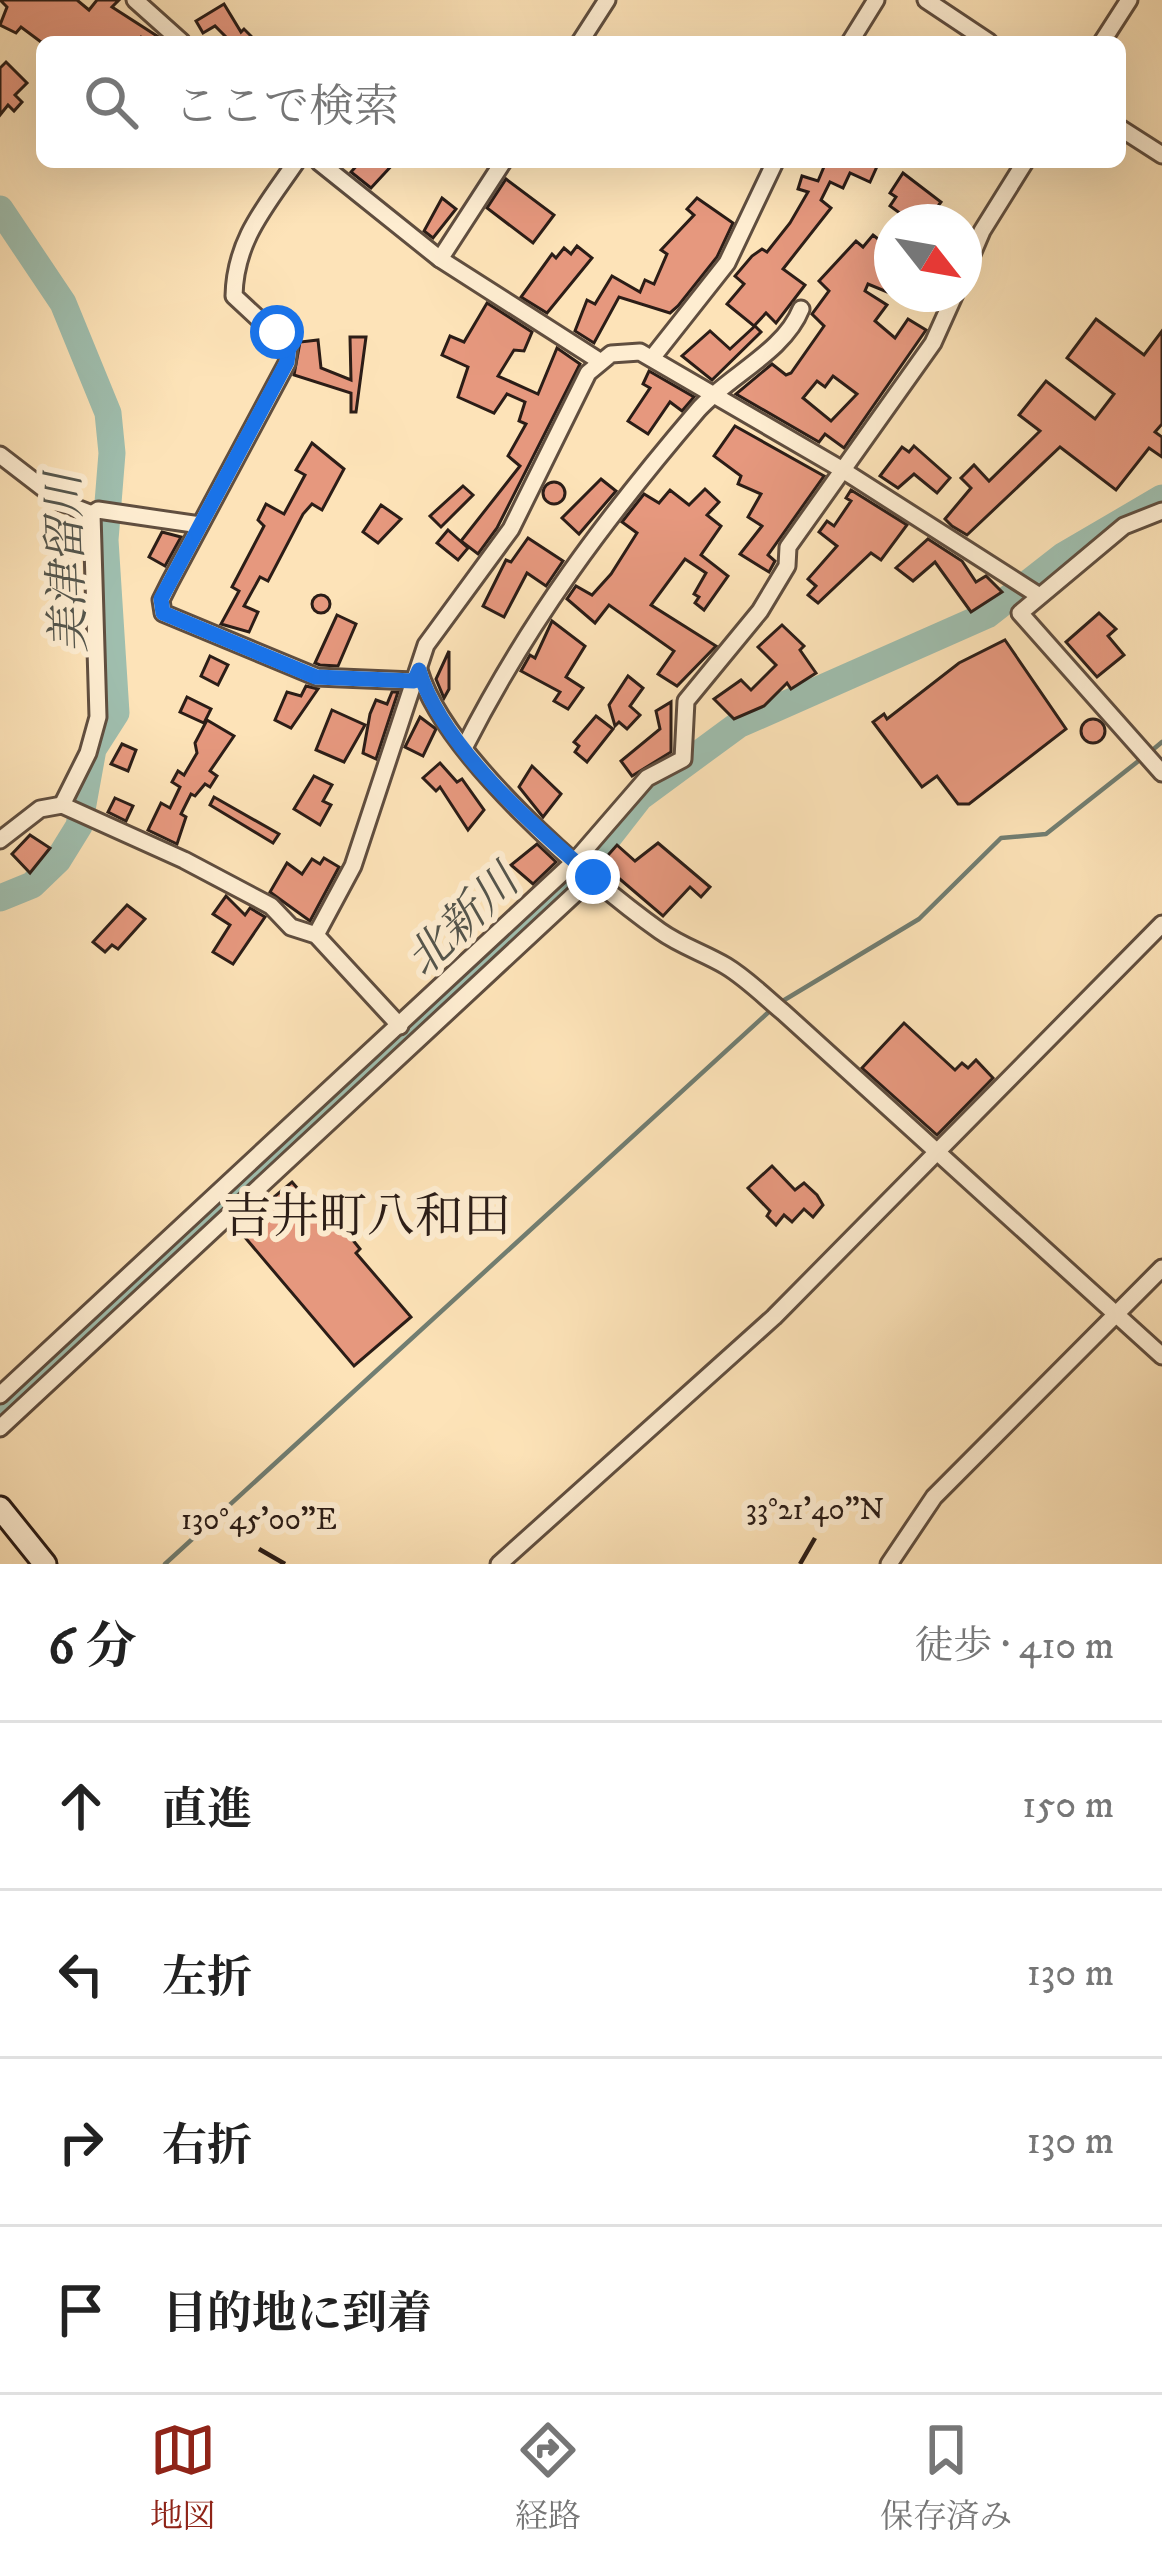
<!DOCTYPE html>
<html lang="ja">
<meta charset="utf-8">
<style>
body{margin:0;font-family:"IM FELL DW Pica","Noto Serif JP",serif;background:#f2f2f2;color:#222}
.compass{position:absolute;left:874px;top:204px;width:108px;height:108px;border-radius:50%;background:#fff;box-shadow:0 12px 48px #0002;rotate:121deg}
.stop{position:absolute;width:36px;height:36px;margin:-27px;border:9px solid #1a73e8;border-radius:50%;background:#fff}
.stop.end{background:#1a73e8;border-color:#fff;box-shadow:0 3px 12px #0008}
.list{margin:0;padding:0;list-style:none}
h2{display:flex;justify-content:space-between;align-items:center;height:156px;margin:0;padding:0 48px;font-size:51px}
h2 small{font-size:39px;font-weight:400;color:#767676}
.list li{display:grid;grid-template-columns:78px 1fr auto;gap:36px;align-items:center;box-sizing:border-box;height:168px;padding:0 48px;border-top:3px solid #e0e0e0}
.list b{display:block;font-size:45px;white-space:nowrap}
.list em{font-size:39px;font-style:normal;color:#767676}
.icon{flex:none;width:66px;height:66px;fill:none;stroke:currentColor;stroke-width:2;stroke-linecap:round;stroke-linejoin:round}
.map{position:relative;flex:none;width:1162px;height:1564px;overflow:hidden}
.search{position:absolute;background:#fff;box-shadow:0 12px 48px #0002;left:36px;right:36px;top:36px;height:132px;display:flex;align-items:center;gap:30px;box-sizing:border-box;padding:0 42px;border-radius:18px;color:#767676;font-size:45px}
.sheet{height:828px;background:#fff}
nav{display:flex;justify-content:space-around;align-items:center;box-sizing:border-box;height:168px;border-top:3px solid #e0e0e0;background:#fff;font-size:33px;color:#767676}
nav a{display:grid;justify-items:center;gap:6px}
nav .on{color:#8f2418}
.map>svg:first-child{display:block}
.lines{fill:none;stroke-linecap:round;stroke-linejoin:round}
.stream{stroke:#717e72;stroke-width:4.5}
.river{stroke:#9fbeae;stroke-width:27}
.building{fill:#e6987e;stroke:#2b1d17;stroke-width:3;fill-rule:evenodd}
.street-casing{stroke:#604e3f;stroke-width:21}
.secondary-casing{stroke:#2b1d17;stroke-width:27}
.street{stroke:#feedd1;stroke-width:15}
.secondary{stroke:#feedd1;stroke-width:21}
.route{stroke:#1a73e8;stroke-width:15}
.ticks{fill:none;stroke:#2b1d17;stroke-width:4.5}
.labels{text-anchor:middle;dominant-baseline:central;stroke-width:12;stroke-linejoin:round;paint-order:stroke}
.water-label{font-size:45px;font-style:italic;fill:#54554c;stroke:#feedd1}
.quarter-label{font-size:48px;fill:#2b1d17;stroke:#feedd1}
.ticks-label{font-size:30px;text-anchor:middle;fill:#2b1d17;stroke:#feedd1;stroke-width:12;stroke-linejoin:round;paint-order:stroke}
</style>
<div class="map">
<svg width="1162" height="1564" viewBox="0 0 1162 1564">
<rect width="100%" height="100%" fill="#fde3b8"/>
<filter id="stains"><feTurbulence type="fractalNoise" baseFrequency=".00167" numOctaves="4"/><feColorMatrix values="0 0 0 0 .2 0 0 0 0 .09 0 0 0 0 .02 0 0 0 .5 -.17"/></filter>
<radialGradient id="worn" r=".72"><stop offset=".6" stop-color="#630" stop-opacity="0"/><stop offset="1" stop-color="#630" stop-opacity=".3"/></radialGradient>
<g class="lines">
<g class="stream">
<polyline points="1150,752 1162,742"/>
<polyline points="781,1002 919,919 1001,838 1046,834 1141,759"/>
<polyline points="165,1564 772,1009"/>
</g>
<g class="river">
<polyline points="0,209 63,303 108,413 112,453 105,540 116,713 93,749 79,826 58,860 32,885 0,898"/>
<polyline points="0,1414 531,918 594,856 640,797 738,725 987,615 1063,556 1162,498"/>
</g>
</g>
<g class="building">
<polygon points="0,0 77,0 89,10 97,0 119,0 112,7 157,36 153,42 141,37 137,42 41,42 21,27 16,33 0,25 7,7"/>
<polygon points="224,4 241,32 244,29 257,42 231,42 215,26 203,33 196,21"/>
<polygon points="6,62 27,83 15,95 22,102 14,111 8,105 0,115 0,68"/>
<polygon points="360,162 395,162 371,188 351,172"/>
<polygon points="826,162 879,162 870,182 850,173 843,188 830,182 821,200 831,208 783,269 805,285 776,323 766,313 754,326 727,304 744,284 735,276 752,256 762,249 767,252 790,223 808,192 798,189 802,176 818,181"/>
<polygon points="903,173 941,202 935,210 959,222 912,222 890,206 896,197 890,193"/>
<polygon points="506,179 554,215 533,243 487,208"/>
<polygon points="442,198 456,209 433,238 424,231"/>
<polygon points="697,198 733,223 717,257 678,306 670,313 619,297 594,343 575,331 587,300 595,304 612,276 640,292 645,280 654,284 667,254 661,250 694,215 687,209"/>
<path d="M873,235L892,250V294L868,284L865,291L887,305L875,321L895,338L908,319L926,330L844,448L825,434L819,442L736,394L772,364L786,375L791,373L824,326L812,314L829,291L819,281L856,241L863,247ZM833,376L857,394L831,421L803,398L817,381L825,387Z"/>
<polygon points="577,246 592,258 547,313 521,297 552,254 556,258 564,248 571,254"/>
<polygon points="893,294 935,294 928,309"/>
<polygon points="487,303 532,332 524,351 514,350 498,376 538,394 557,348 580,364 497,528 478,554 461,541 520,466 508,456 526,424 519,421 525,402 507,394 494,413 458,397 468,367 442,355 450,336 464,342"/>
<polygon points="1096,319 1144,355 1162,331 1162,424 1155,432 1162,437 1162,457 1149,448 1116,490 1060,447 967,535 952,526 945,519 971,488 961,478 974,465 989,481 1040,431 1019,415 1046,381 1095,419 1114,394 1067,358"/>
<polygon points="755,326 761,332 712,380 682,356 710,331 730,349"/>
<polygon points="350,337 366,337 356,412 351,412 351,393 294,375 300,342 318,340 321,368 351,380"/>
<polygon points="649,371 694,397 682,411 670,402 648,434 628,421 650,388 643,384"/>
<polygon points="735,426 824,476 768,555 775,561 769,572 740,554 762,526 748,517 761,494 738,484 741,476 714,456"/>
<polygon points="312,443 344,469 322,510 312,504 303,514 268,581 260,577 244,606 258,612 249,632 221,624 239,591 232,587 264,526 258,520 266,504 284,514 305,475 296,470"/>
<polygon points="914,446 950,478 937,493 914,474 898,488 880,476 902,447 909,452"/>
<polygon points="601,479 616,491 579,534 562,518"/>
<circle cx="554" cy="493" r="11"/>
<polygon points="463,486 473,495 441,527 430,516"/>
<polygon points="705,489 719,502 707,515 721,526 701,555 728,576 704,610 695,603 699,597 694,594 706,573 685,559 651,605 716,646 677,686 658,674 674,651 609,605 595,623 567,599 576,586 592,595 611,574 637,533 622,522 644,494 659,503 670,490 689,505"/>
<polygon points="851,490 907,525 881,560 871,553 818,603 808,595 816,586 808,579 837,546 819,532 827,521 834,526 851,501 846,498"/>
<polygon points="381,505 401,519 378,543 363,532"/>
<polygon points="448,530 468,548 458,560 437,543"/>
<polygon points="162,532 181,537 165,566 149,557"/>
<polygon points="528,538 563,561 546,586 527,573 504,617 483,606 506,560 511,562"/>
<polygon points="928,539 962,561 976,582 986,576 1002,592 971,612 935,562 913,581 896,568"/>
<circle cx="321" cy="604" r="9"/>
<polygon points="1099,613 1116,629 1108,636 1124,655 1097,677 1066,642"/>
<polygon points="337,615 356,624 338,666 320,665 315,663"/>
<polygon points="552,621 585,646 566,677 583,688 568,709 554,701 560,692 521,671 530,655 535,658"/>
<polygon points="782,625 804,646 800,650 816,673 791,689 787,683 764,706 734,719 714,699 741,680 751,690 776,665 758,647"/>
<polygon points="1005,640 1066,729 969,804 958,804 937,776 922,787 873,722 884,714 887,719 959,663"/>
<polygon points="449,651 449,689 444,698 436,679"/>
<polygon points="210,656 228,665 218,685 201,676"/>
<polygon points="628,676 643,688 630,706 640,715 627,729 619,722 615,726 609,705"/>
<polygon points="306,686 318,689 291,728 275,720 287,692 301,696"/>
<polygon points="392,692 398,692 376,759 363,753 370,714 376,700 387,704"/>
<polygon points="187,697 211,709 204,723 180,712"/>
<polygon points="671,702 671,752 632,776 621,761 660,729 656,711"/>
<polygon points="332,710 365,725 344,762 316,750"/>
<polygon points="596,716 613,729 587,762 575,752 579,746 574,742"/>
<polygon points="420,717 436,729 423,756 405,747"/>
<circle cx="1093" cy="731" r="12"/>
<polygon points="207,720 234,736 210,771 217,776 210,787 205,784 195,796 191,794 181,814 186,817 177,844 148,830 161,803 170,808 180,787 172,782 178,771 184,775 197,753 195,743"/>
<polygon points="122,744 136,750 128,771 111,764"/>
<polygon points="440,763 457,782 462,779 484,810 468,830 440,787 436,791 423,778"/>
<polygon points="532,766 561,794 543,817 519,787"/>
<polygon points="314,776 332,785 323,801 331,805 320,825 294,809"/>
<polygon points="214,797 279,834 273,843 210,805"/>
<polygon points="115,798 133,806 126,821 108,812"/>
<polygon points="30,835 50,848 30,873 12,854"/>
<polygon points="658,843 710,887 701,897 690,887 663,916 601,863 617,845 635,861"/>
<polygon points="537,844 556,862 533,884 511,865"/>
<polygon points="324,858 339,867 310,921 270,892 287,863 302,874 312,859 320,864"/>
<polygon points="226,896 245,915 250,908 265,917 233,964 213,952 230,925 213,914"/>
<polygon points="127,905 145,919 118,949 112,945 105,952 93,942"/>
<polygon points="904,1023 955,1070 962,1063 968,1068 976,1060 993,1078 937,1135 862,1068"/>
<polygon points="772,1166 795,1190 804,1183 817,1195 823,1205 813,1217 804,1209 792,1222 784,1215 776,1225 767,1216 770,1211 748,1188"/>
<polygon points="292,1182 328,1224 335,1218 360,1249 356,1253 411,1317 354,1366 237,1228"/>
</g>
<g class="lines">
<g class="street-casing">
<g id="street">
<polyline points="135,0 182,42"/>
<polyline points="926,0 989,42"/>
<polyline points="580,42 607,0"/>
<polyline points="850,42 876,0"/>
<polyline points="1102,42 1129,0"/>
<polyline points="1120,128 1162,155"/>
<path d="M296,162C266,206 235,240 234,296L289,347L287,363L170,582L161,600L163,613L317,677L414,681"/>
<polyline points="319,162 440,259 598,360"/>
<polyline points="440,259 503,162"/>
<polyline points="964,273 982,231 1025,162"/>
<polyline points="652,358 727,263 775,162"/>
<polyline points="0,455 61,502 92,514"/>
<polyline points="1162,511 1124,526 1020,613 1162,773"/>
<polyline points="92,514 98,510 200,525"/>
<path d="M419,670C444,755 587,879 660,931C681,946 704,953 726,966C746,978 765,997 783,1012L1162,1356"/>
<path d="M464,748C529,620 605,519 698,410C728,376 784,352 801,309"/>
<polyline points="62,805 88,753 98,717 92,514"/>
<polyline points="0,840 40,809 62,805 184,860 271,906 291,927 316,935 400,1026"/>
<polyline points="316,935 353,866 426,645 511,529 588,373 611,354 640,352 841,469 1038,595"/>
<polyline points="0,1395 576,860 647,778 683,759 686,701 760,611 787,566 788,547 933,343 955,294"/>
<polyline points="0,1428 593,877"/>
<polyline points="499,1564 774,1317 1162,924"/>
<polyline points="889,1564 934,1497 1162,1268"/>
</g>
</g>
<g class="secondary-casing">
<polyline id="secondary" points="0,1508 45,1564"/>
</g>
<use href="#street" class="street"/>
<use href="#secondary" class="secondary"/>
</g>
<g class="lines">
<path class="route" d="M277,332L289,347L287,362L170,582L161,599L163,613L316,677L414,681L419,670C441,745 533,826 593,877"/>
</g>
<path class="ticks" d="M259,1549L285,1564M800,1564L815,1538"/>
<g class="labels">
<g class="water-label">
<text transform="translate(68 563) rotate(-92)">美津留川</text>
<text transform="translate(463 922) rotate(-44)">北新川</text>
</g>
<g class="quarter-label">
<text x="367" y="1218">吉井町八和田</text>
</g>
</g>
<g class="ticks-label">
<text x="815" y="1519">33°21'40"N</text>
<text x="259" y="1529">130°45'00"E</text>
</g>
<rect width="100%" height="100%" filter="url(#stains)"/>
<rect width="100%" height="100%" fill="url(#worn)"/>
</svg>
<svg class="compass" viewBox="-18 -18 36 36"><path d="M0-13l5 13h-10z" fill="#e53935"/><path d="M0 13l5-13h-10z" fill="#767676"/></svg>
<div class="stop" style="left:277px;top:332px"></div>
<div class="stop end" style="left:593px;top:877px"></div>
<div class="search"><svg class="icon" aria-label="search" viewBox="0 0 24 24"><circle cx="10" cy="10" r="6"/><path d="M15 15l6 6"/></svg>ここで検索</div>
</div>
<section class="sheet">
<h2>6 分<small>徒歩 · 410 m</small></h2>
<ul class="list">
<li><svg class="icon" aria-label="ahead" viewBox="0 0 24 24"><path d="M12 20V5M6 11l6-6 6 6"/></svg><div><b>直進</b></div><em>150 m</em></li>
<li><svg class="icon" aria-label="left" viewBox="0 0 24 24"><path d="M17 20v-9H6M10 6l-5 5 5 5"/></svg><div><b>左折</b></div><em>130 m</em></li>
<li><svg class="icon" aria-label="right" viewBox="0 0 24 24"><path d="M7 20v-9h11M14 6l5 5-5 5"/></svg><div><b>右折</b></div><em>130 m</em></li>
<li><svg class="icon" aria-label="arrive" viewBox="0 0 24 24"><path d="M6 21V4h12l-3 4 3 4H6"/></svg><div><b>目的地に到着</b></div></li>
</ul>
</section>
<nav>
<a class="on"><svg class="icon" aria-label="map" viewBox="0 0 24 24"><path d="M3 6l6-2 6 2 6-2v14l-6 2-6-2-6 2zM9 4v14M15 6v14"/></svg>地図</a>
<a><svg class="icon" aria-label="directions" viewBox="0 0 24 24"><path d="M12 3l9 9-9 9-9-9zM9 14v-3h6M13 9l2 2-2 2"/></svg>経路</a>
<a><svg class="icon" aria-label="saved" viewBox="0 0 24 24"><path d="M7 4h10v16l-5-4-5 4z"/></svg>保存済み</a>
</nav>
